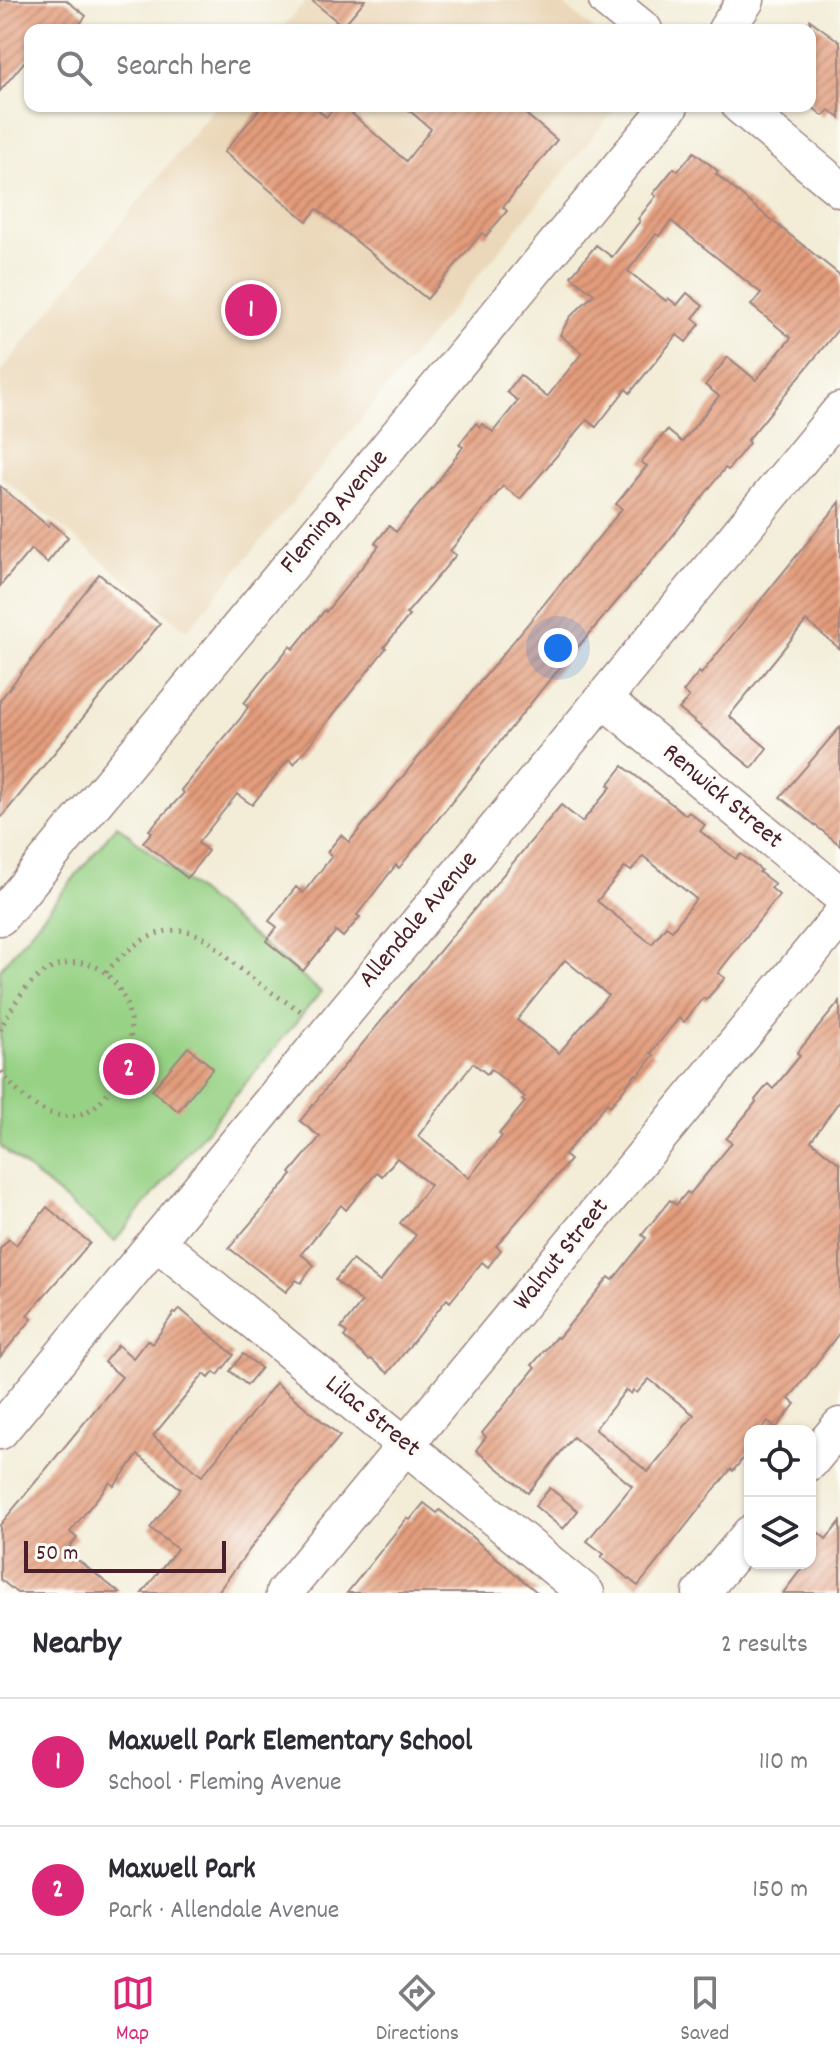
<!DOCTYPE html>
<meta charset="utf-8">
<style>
body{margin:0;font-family:Dekko,sans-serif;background:#f2f2f3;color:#2b2b33}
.controls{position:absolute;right:24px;bottom:24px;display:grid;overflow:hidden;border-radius:16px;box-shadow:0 2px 6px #0004}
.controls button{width:72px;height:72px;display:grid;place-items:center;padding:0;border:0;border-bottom:2px solid #e1e1e2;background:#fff;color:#2b2b33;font:40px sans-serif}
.scale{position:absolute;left:24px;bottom:20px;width:202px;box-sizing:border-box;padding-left:8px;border:4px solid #4a1f2b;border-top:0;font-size:22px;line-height:28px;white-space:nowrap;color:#4a1f2b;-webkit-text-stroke:6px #fdfcf7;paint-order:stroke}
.you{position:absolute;left:558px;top:648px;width:28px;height:28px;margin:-20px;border:6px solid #fff;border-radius:50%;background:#1a73e8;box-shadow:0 0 0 12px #1a73e833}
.badge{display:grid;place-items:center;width:52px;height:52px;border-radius:50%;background:#db2777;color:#fff;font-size:26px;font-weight:700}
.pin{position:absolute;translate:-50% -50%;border:4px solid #fff;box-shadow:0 2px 8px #0006}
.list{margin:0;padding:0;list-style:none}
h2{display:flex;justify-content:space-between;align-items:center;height:104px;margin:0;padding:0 32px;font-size:34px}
h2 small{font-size:26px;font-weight:400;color:#7c7c81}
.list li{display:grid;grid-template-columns:52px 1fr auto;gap:24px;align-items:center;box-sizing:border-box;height:128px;padding:0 32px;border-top:2px solid #e1e1e2}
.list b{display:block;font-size:30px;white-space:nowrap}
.list p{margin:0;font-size:26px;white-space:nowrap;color:#7c7c81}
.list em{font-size:26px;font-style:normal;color:#7c7c81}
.icon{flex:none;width:44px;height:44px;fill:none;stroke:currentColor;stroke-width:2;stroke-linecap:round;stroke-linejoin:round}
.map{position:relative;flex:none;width:840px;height:1593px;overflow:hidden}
.search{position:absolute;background:#fff;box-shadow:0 2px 6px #0004;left:24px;right:24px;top:24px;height:88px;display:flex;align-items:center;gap:20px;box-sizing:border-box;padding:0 28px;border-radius:16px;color:#7c7c81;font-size:30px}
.sheet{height:360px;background:#fff}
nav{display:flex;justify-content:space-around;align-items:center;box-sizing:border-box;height:112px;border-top:2px solid #e1e1e2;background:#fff;font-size:22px;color:#7c7c81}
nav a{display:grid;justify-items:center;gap:4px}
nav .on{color:#db2777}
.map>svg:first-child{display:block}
.built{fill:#ebd8ba}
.green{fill:#96d184;stroke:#707858;stroke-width:2}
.building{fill:url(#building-hatch);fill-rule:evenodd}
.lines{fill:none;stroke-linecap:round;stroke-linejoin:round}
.minor-casing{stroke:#9e8682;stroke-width:39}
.path{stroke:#9e8682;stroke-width:5;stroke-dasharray:2 6;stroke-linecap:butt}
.minor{stroke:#fff;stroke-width:36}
.labels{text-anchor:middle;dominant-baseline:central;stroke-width:7;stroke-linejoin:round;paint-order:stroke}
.street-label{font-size:26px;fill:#4a1f2b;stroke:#fdfcf7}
</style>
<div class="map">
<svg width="840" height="1593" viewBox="0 0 840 1593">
<defs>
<pattern id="building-hatch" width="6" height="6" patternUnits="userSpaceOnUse" patternTransform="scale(2)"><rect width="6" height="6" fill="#e39c7c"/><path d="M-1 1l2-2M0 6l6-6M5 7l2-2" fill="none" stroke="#ba7f66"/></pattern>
</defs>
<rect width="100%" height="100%" fill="#fdfcf7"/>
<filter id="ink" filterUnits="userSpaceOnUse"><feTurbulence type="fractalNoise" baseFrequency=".0125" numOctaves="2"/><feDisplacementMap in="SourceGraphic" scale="16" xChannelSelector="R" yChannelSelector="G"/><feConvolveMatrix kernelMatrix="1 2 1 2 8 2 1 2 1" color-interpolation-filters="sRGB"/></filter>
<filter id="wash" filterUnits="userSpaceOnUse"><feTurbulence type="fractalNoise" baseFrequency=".006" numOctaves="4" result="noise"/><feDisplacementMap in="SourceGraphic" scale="32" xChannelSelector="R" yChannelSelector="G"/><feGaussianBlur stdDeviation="1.8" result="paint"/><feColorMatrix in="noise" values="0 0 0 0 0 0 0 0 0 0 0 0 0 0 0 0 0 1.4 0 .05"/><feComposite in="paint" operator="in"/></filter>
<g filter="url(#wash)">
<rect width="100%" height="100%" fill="#f3edd8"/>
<g class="built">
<polygon points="307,0 558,0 594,30 280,30"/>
<polygon points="216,106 618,106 187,631 0,476 0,372"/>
</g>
<polygon class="green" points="117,825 321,992 115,1241 0,1146 0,969"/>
<g id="blocks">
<g class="building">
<polygon points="0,0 66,0 86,16 75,30 30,30 30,55 0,91"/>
<polygon points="311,0 365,0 343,26"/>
<polygon points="810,20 840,42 840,118 829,110 823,116 810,105"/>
<polygon points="262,106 314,106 326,117 336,106 343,106 406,161 431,129 404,106 516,106 557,140 503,207 507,211 486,236 482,233 427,299 317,209 307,221 224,152"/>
<polygon points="694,152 718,171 716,174 754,206 840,275 840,327 747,441 749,443 728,470 725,468 666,544 547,683 399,868 396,865 357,915 360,917 343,937 336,931 303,971 266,941 277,927 269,921 296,887 303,893 332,856 327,852 341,835 349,842 622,509 616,504 647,466 641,462 667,430 682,442 719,396 705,385 728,357 756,380 791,338 751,305 761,293 671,221 659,236 656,234 628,271 666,301 668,298 677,305 687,293 703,306 693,318 700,324 686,342 677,335 630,393 626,389 596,427 587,420 520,499 503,486 450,551 456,555 406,614 409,616 384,647 386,648 294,764 289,759 252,805 237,794 198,843 208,851 187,878 143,842 152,832 149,830 184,793 181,790 240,719 248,707 244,703 290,646 293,649 325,610 326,612 379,546 375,543 389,526 396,532 435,485 463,447 459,444 476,423 480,427 482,424 493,432 518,401 507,392 520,375 547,397 582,353 560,335 570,317 594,294 571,276 596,245 612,257 640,221 638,219 656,196 653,194 674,168 678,171"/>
<polygon points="0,486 48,526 51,522 68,537 47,563 31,549 0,586"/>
<polygon points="840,502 840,649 806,621 729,716 767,748 752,768 679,709 689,697 683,692 699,672 701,674"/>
<polygon points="99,574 160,624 0,819 0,700"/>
<polygon points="840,727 840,845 780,797"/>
<path d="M623,766L686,815L689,812L705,825L700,831L736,859L741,854L761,870L759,872L775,884L771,888L779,895L718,973L725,978L706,1000L703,998L684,1022L679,1018L651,1053L654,1055L638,1075L636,1074L610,1106L607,1103L564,1155L570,1160L496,1246L501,1250L488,1267L482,1262L450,1302L447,1299L388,1373L371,1359L369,1360L344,1337L347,1333L341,1328L362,1302L335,1280L352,1260L380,1282L416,1235L400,1223L430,1185L397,1158L382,1176L377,1172L346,1210L341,1205L301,1254L314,1265L301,1283L296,1280L286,1292L229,1248L292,1175L290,1173L320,1137L300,1121L343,1067L561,805L582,822L611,787L608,785ZM643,856L696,899L672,930L666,926L652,944L597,901L625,867L631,871ZM565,960L608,995L559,1053L517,1020ZM473,1063L487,1074L491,1069L525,1097L522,1100L525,1102L499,1134L502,1136L469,1178L418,1136Z"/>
<path d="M840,1001V1100L811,1141L840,1164V1332L789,1399L795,1404L776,1428L768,1421L760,1431H750V1450L733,1471L731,1469L638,1586L601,1557L604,1554L587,1541L632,1486L573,1437L528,1493L476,1450L486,1437L482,1433L535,1368L532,1365L556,1337L558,1338L609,1277L613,1280L646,1238L642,1235L670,1200L676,1205L687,1192L690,1194L732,1143L726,1139L756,1102L755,1100L768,1084L773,1089L800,1056L797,1053ZM649,1379L694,1415L648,1472L595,1429L626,1390L631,1394L633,1390L637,1393Z"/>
<polygon points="188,1047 213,1068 178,1111 152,1090"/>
<polygon points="47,1207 90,1243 27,1315 32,1319 0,1357 0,1249 9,1239 16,1245"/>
<polygon points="180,1309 234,1355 218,1375 214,1372 209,1378 204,1374 153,1436 202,1476 276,1383 340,1436 280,1509 217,1593 142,1593 177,1549 150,1528 181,1489 138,1455 114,1486 110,1482 70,1532 77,1538 66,1551 120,1593 17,1593 0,1579 0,1525 122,1377 104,1362 118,1345 133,1358 147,1340 152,1344 174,1313 176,1314"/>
<polygon points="243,1354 261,1368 247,1385 230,1371"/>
<polygon points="550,1488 578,1511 563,1529 535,1506"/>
<polygon points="424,1503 437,1513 440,1510 538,1593 347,1593 407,1518 410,1520"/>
<polygon points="840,1522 840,1593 783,1593 806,1563 810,1563 810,1544 819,1533 826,1539"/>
</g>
</g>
</g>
<g filter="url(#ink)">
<use href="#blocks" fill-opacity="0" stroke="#9e8682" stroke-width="2"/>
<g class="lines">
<g class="minor-casing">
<g id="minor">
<polyline points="607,0 644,30"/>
<polyline points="726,30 746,0"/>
<polyline points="740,106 840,189"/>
<polyline points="603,699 840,895"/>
<polyline points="0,917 670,106"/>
<polyline points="157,1242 586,1593"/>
<polyline points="0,1431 840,411"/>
<polyline points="810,1462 840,1426"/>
<polyline points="284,1593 840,917"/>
<polyline points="701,1593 750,1534"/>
</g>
</g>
<g class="path">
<path d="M106,972C130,945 166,916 204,938C216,945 226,957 237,966C258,984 281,999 304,1013"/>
<path d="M0,1030C15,1000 36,965 73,963C91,961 104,969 115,983C139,1016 134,1054 112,1086C106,1095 97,1107 86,1112C52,1128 16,1095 0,1069"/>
</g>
<use href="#minor" class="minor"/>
</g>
</g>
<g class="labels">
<g class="street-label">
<text transform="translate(335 512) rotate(-50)">Fleming Avenue</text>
<text transform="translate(722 797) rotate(40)">Renwick Street</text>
<text transform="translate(419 920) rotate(-50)">Allendale Avenue</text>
<text transform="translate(562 1255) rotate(-51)">Walnut Street</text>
<text transform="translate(372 1417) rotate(39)">Lilac Street</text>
</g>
</g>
</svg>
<div class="controls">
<button><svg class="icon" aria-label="locate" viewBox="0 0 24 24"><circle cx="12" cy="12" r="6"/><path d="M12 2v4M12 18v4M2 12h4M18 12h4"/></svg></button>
<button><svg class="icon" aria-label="layers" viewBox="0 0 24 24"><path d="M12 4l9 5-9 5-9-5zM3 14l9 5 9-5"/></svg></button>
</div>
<div class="scale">50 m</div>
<div class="you"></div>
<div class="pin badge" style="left:251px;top:310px">1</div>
<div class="pin badge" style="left:129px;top:1069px">2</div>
<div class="search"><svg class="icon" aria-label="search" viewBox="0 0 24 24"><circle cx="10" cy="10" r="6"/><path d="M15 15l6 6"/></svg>Search here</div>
</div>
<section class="sheet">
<h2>Nearby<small>2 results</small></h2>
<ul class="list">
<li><span class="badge">1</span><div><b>Maxwell Park Elementary School</b><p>School · Fleming Avenue</p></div><em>110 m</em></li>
<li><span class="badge">2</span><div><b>Maxwell Park</b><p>Park · Allendale Avenue</p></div><em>150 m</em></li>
</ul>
</section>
<nav>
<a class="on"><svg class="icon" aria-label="map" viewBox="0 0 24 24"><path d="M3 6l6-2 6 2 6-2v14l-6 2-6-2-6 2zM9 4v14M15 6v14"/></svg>Map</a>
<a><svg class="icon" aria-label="directions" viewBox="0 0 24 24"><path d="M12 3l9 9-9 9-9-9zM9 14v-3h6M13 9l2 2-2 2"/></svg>Directions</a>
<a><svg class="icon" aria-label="saved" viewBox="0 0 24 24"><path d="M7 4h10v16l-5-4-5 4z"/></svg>Saved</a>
</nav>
